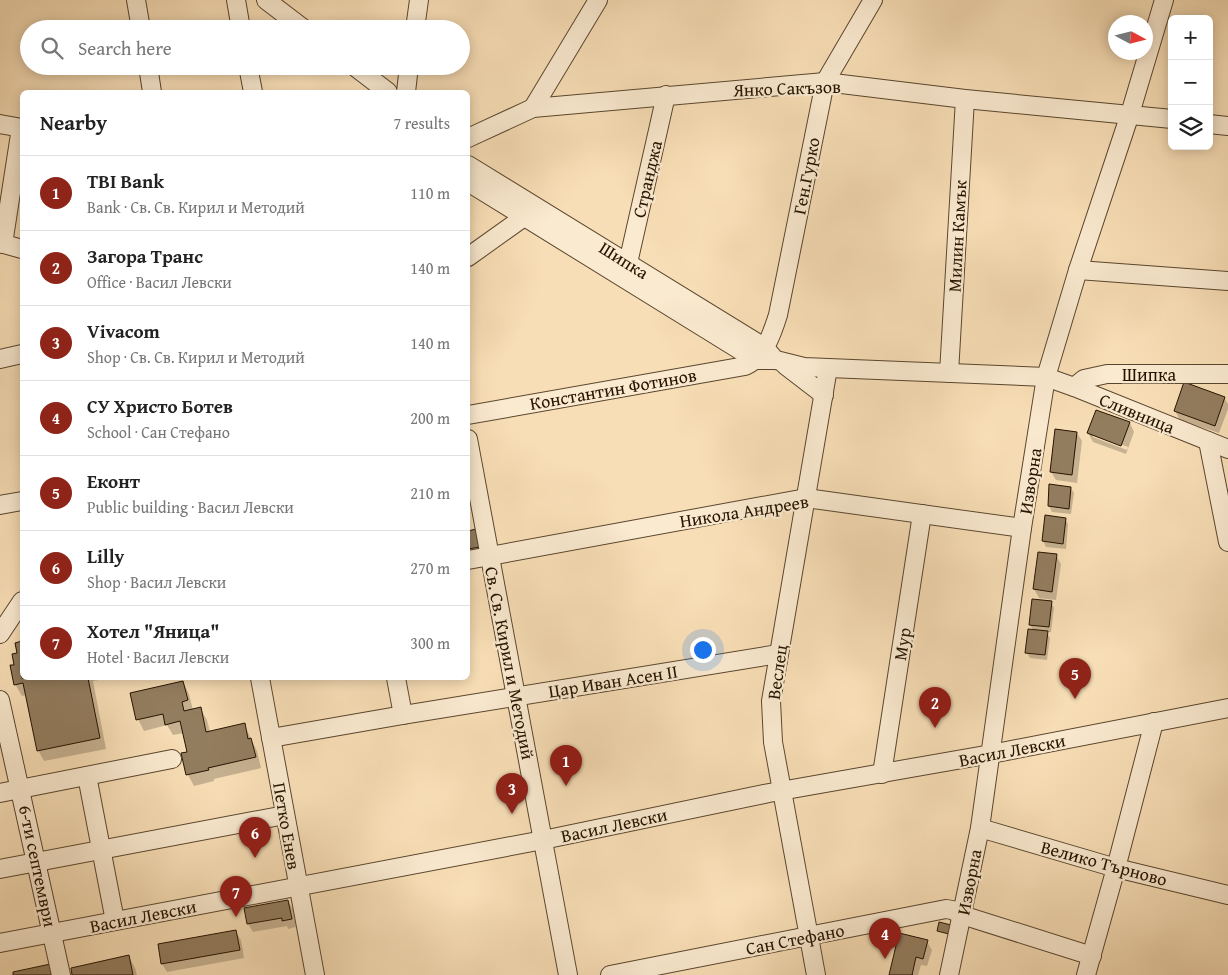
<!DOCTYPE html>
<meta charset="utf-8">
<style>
body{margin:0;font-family:"Gentium Book Plus",serif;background:#f2f2f2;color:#222}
.controls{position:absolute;right:15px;top:15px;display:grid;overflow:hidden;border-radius:8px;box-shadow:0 2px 12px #0003}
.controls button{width:45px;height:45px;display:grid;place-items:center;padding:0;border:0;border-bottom:1px solid #e0e0e0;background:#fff;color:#222;font:25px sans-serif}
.compass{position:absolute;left:1108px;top:15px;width:45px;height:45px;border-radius:50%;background:#fff;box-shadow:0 2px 12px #0003;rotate:97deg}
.you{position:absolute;left:702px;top:649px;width:18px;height:18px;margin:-12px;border:4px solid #fff;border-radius:50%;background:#1a73e8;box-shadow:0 0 0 8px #1a73e833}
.badge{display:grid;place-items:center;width:32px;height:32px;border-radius:50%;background:#8f2418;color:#fff;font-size:16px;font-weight:700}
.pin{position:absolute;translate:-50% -41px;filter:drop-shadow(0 1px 2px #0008)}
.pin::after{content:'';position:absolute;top:26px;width:18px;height:15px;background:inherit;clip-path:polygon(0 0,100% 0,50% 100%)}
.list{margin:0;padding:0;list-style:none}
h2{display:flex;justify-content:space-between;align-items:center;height:65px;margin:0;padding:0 20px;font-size:21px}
h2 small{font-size:16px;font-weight:400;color:#767676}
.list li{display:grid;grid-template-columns:32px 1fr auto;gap:15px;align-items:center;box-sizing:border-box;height:75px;padding:0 20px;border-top:1px solid #e0e0e0}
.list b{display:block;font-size:19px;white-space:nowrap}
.list p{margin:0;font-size:16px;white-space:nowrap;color:#767676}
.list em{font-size:16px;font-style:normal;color:#767676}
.icon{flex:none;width:28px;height:28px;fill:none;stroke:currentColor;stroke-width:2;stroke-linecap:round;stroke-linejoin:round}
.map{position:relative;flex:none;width:1228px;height:975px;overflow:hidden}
.search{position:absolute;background:#fff;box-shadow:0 2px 12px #0003;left:20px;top:20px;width:450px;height:55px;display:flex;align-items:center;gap:12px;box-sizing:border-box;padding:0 18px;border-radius:28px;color:#767676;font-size:19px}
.panel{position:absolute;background:#fff;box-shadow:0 2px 12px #0003;left:20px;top:90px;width:450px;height:590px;border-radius:8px}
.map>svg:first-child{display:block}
.shadow{fill:#0003;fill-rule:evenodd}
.building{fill:#937d5f;stroke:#251300}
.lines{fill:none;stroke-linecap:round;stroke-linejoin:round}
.minor-casing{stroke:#5a462e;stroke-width:20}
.minor{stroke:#faead0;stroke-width:18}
.labels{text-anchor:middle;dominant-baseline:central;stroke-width:4.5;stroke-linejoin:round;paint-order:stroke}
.street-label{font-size:18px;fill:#251300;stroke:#faead0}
</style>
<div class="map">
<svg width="1228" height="975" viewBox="0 0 1228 975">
<rect width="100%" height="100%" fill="#f8deb6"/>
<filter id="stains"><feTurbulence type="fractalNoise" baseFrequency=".004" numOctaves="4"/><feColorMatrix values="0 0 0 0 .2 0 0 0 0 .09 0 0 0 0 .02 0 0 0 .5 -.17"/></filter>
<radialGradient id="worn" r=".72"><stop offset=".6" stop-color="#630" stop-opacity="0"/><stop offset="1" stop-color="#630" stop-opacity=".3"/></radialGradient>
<g class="shadow">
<polygon points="1224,398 1228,404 1228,409 1219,433 1180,420 1175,411"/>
<path d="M1096,411L1130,423L1134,432L1126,454L1093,442L1088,433ZM1093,434L1128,447L1127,450L1093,437Z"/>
<polygon points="1077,433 1082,441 1077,483 1056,480 1051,472"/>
<polygon points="1071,488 1074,493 1071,514 1052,512 1049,506"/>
<polygon points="1046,517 1065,519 1068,524 1066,549 1046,547 1043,541"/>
<polygon points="476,531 482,552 468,554 468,532"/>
<polygon points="1056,555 1061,564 1056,600 1039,598 1034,589"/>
<polygon points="1051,602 1054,608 1051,632 1046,632 1050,638 1047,660 1030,658 1027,653 1034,631 1030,625"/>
<polygon points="22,643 22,678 104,678 104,679 93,681 106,749 44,761 38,750 27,695 22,696 15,684 18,654 16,644"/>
<polygon points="183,682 189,694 193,710 200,708 207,720 210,732 244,724 257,751 261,768 214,779 214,781 194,786 188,775 183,754 189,753 184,733 173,735 167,725 144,731 138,719"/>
<polygon points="288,901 293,909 296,927 288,929 287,926 253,932 248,924"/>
<polygon points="236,932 241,940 244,958 167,972 162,964"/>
<polygon points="927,942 932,950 927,966 921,965 918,975 890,975"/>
<polygon points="129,957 135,968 137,975 74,975"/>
</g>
<g class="building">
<polygon points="1184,382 1225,397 1215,426 1174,411"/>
<polygon points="1096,410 1130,422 1121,446 1087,433"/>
<polygon points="1055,429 1077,432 1072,475 1050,472"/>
<polygon points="1049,484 1071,487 1069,509 1048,506"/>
<polygon points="1045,515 1066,518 1063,544 1042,541"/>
<polygon points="476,529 480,547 468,549 468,531"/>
<polygon points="1038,552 1057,554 1052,592 1033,589"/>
<polygon points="1032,599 1052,601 1049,627 1029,625"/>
<polygon points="1028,629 1048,631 1045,655 1025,653"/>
<polygon points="22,641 22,678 88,678 100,738 37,751 23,683 14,685 10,665 14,665 12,654 17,653 15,643"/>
<polygon points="183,681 188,700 182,702 184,711 201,707 206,732 245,723 248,739 251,738 256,757 208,768 209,770 186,775 181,753 187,752 180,721 165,725 163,714 136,720 130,693"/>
<polygon points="288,900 292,919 282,921 282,918 247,924 244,908"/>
<polygon points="939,922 951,925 949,934 937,931"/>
<polygon points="236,930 240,950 161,964 158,944"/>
<polygon points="899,933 928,940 923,959 916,957 912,975 913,975 889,975"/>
<polygon points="129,955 133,975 72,975 71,968"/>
<polygon points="55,963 57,975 13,975 13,972"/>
</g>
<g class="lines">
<g class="minor-casing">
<g id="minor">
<polyline points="136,0 141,29"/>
<polyline points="236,0 241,29"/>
<polyline points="266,0 304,29"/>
<polyline points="415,29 419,0"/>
<polyline points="148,66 152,92"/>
<polyline points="248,66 253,92"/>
<polyline points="354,66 388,92"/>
<polyline points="406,92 409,66"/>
<polyline points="533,108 598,0"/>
<polyline points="0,124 22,128"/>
<polyline points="1209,124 1228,126"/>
<polyline points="468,138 533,108 825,82 965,99 1172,119"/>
<polyline points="468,165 764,347 772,356"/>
<polyline points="468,182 756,360 776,360 804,367 1046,377 1074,387 1228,449"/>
<polyline points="0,243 22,249"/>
<polyline points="3,244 21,128"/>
<polyline points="468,257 524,217"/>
<polyline points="628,263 666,95"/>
<polyline points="1078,270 1228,281"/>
<polyline points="0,359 22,354"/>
<polyline points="785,365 824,395"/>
<polyline points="949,373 965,99"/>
<polyline points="1074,387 1084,379 1107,374 1228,374"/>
<path d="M468,415L745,366C764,358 772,334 778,315L825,82L873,0"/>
<polyline points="468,439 568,975"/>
<polyline points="1208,441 1228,542"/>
<polyline points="0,505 22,501"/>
<polyline points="468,560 806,498 1022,528"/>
<polyline points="0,634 22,601"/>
<polyline points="260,678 315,975"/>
<polyline points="396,678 403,715"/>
<polyline points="0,700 61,975"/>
<polyline points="271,738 403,715 778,654"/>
<polyline points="882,774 922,514"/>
<polyline points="87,776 115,921"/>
<polyline points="0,793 172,759"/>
<polyline points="980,828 1116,868 1228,895"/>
<polyline points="0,869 285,815"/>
<polyline points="0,943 543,840 769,793 991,754 1228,708"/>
<polyline points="610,975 946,909 952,910 962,915 1092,956"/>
<polyline points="816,975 773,742 771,701 828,368"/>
<polyline points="949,975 980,828 1022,528 1046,377 1078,270 1130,114 1164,0"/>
<polyline points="1086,975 1116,868 1154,722"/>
</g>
</g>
<use href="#minor" class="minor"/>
</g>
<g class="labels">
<g class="street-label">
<text transform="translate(787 88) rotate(-2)">Янко Сакъзов</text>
<text transform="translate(806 176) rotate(-79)">Ген.Гурко</text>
<text transform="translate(647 179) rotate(-77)">Странджа</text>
<text transform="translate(957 236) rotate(-87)">Милин Камък</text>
<text transform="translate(624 260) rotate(32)">Шипка</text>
<text x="1149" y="374">Шипка</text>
<text transform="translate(613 389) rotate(-10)">Константин Фотинов</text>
<text transform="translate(1137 413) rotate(22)">Сливница</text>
<text transform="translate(1030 481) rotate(-81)">Изворна</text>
<text transform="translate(744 511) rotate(-9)">Никола Андреев</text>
<text transform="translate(902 644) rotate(-81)">Мур</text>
<text transform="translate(510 663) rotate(79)">Св. Св. Кирил и Методий</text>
<text transform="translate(777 672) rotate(-82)">Веслец</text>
<text transform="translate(613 681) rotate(-9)">Цар Иван Асен II</text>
<text transform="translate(1012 750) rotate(-11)">Васил Левски</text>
<text transform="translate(614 825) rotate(-12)">Васил Левски</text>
<text transform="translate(287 826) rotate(80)">Петко Енев</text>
<text transform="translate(1104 863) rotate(15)">Велико Търново</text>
<text transform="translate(38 866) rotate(78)">6-ти септември</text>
<text transform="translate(969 882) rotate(-79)">Изворна</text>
<text transform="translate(143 916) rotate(-11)">Васил Левски</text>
<text transform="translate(795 939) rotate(-11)">Сан Стефано</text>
</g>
</g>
<rect width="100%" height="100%" filter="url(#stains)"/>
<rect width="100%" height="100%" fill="url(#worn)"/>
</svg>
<div class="controls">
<button>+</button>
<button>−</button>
<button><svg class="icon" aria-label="layers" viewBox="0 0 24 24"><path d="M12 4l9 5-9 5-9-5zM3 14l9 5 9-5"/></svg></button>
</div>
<svg class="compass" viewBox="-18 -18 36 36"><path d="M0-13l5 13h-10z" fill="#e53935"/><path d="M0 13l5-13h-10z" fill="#767676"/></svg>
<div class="you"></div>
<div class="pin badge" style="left:566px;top:786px">1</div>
<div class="pin badge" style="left:935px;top:728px">2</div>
<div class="pin badge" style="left:512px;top:814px">3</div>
<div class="pin badge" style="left:885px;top:959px">4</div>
<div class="pin badge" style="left:1075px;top:699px">5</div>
<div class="pin badge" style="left:255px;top:858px">6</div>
<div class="pin badge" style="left:236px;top:917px">7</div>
<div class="search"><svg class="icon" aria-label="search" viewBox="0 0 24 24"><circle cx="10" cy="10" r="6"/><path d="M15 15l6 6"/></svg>Search here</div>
<section class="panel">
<h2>Nearby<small>7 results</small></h2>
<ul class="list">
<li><span class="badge">1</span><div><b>TBI Bank</b><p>Bank · Св. Св. Кирил и Методий</p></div><em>110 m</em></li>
<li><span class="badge">2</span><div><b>Загора Транс</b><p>Office · Васил Левски</p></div><em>140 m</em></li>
<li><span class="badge">3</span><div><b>Vivacom</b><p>Shop · Св. Св. Кирил и Методий</p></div><em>140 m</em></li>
<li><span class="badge">4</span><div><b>СУ Христо Ботев</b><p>School · Сан Стефано</p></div><em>200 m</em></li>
<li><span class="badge">5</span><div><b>Еконт</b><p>Public building · Васил Левски</p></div><em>210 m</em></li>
<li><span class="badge">6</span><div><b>Lilly</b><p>Shop · Васил Левски</p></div><em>270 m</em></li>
<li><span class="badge">7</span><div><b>Хотел &quot;Яница&quot;</b><p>Hotel · Васил Левски</p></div><em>300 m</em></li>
</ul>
</section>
</div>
